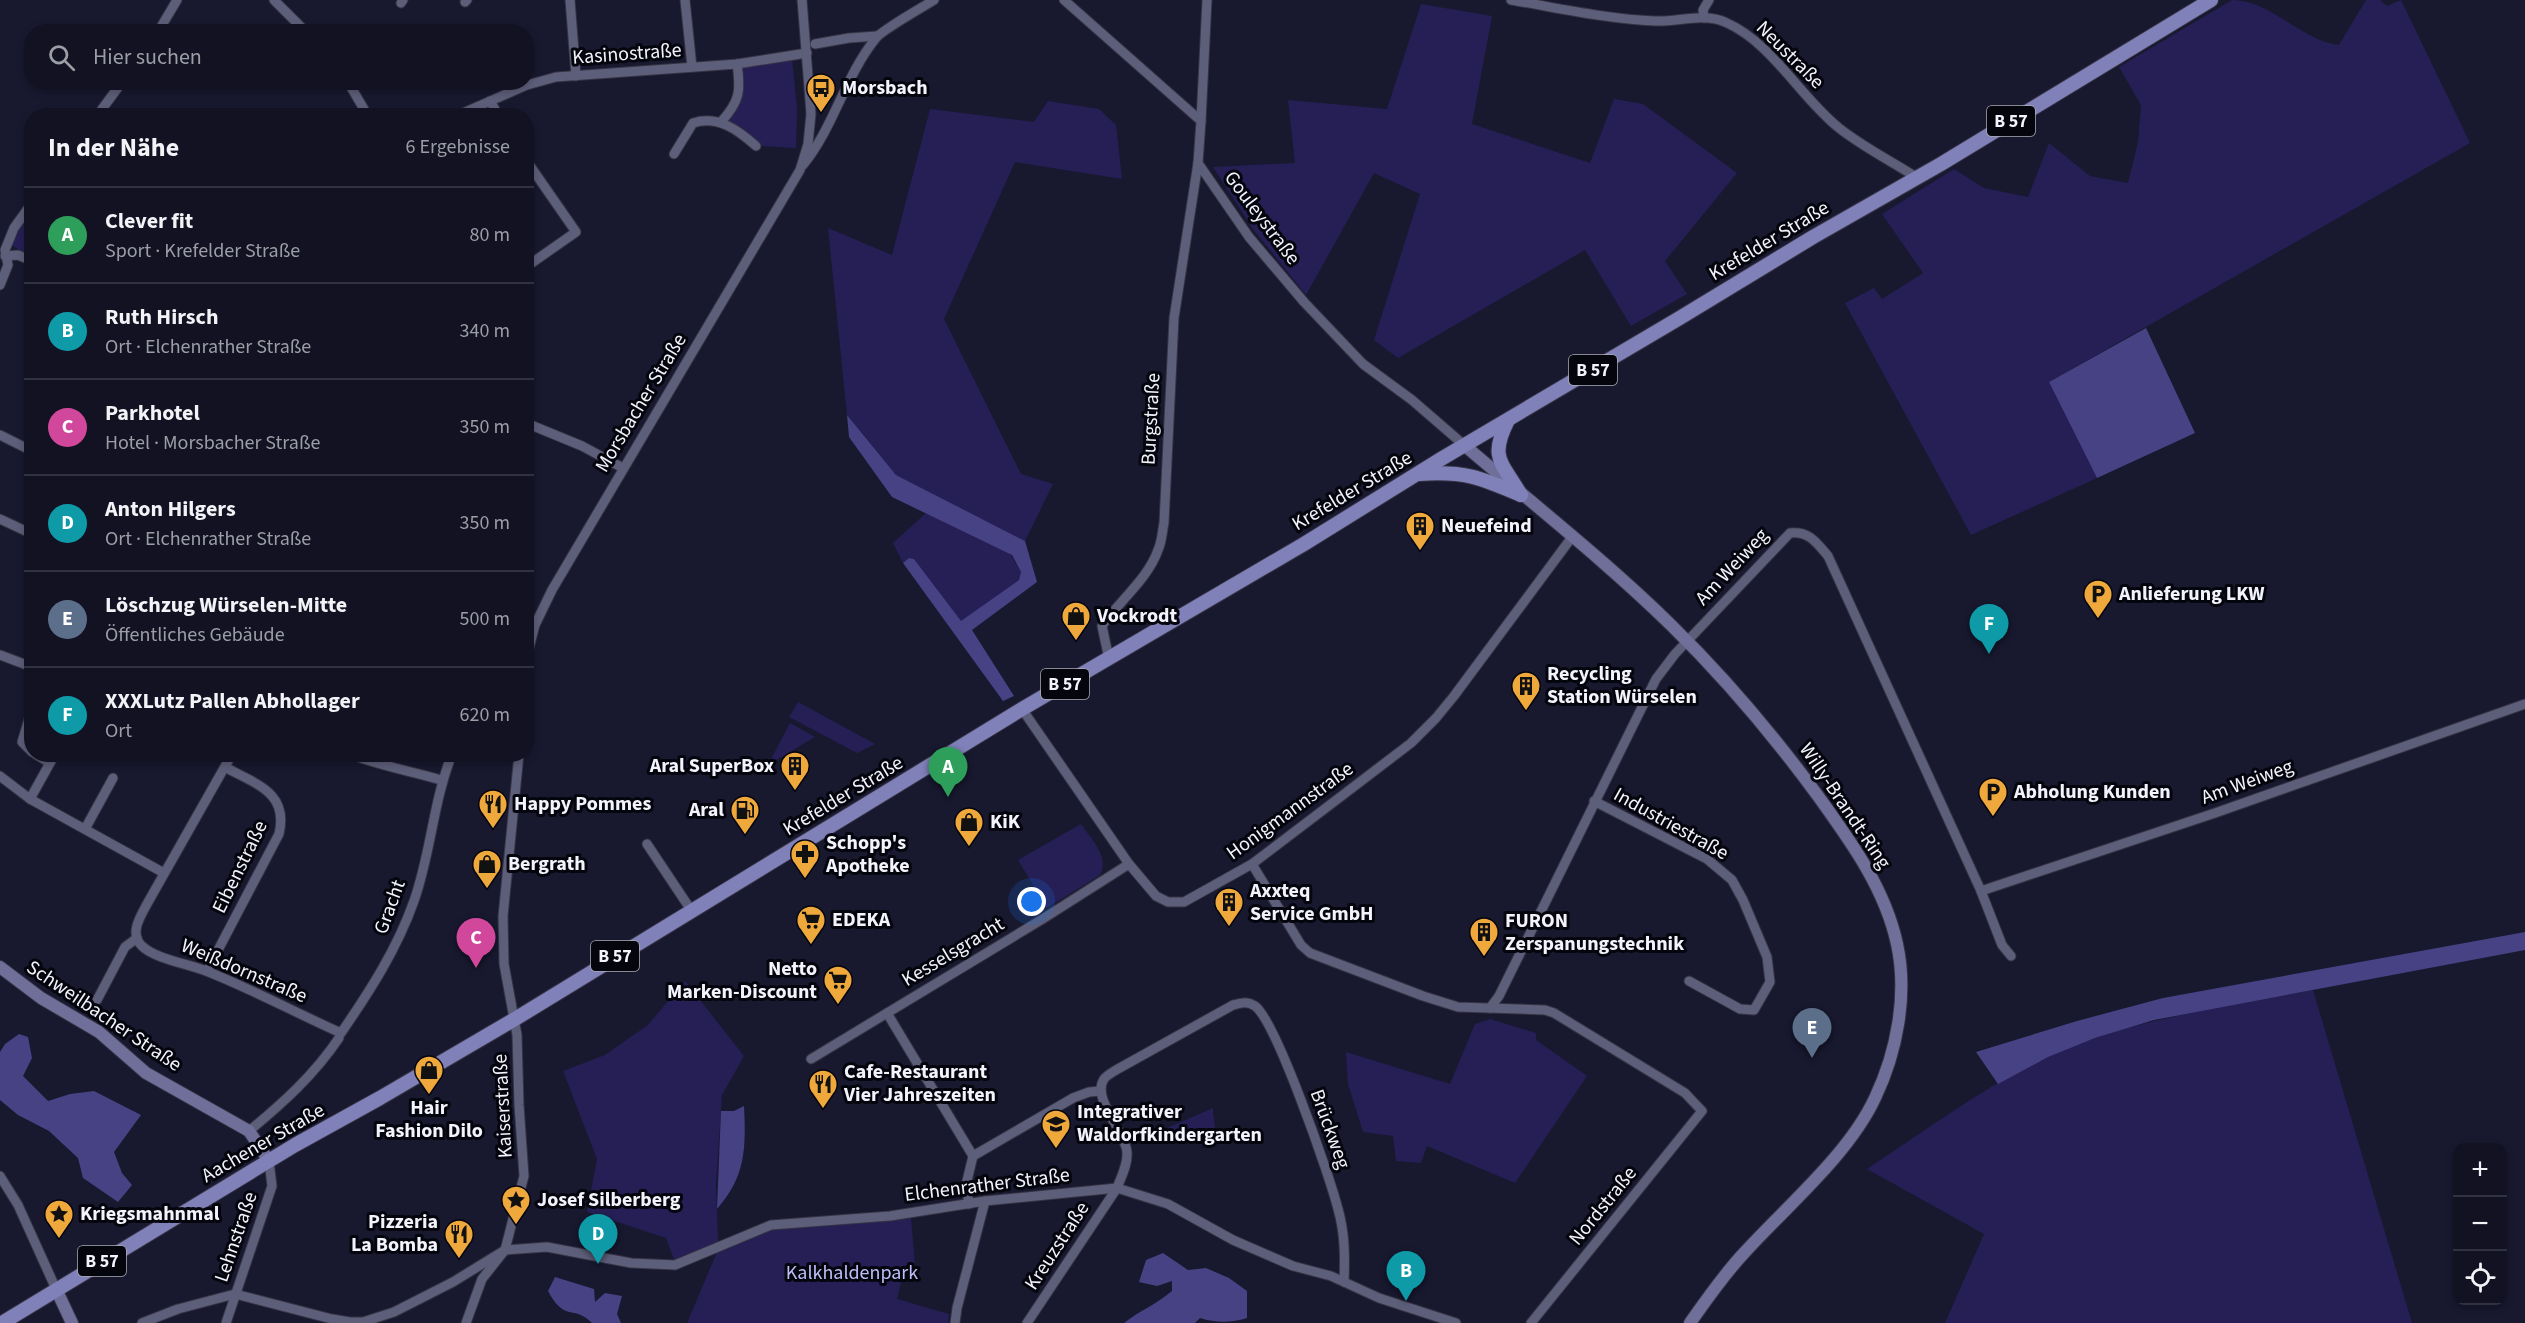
<!DOCTYPE html>
<html lang="de">
<meta charset="utf-8">
<style>
body{margin:0;font-family:"Source Sans 3",sans-serif;background:#1b1b2b;color:#f1f3f6}
.controls{position:absolute;right:18px;bottom:18px;display:grid;overflow:hidden;border-radius:12px;box-shadow:0 3px 9px #0003}
.controls button{width:54px;height:54px;display:grid;place-items:center;padding:0;border:0;border-bottom:2px solid #313241;background:#121223;color:#f1f3f6;font:30px sans-serif}
.you{position:absolute;left:1032px;top:902px;width:21px;height:21px;margin:-15px;border:4px solid #fff;border-radius:50%;background:#1a73e8;box-shadow:0 0 0 9px #1a73e833}
.badge{display:grid;place-items:center;width:39px;height:39px;border-radius:50%;background:#0b8043;color:#fff;font-size:20px;font-weight:700}
.pin{position:absolute;translate:-50% -50px;filter:drop-shadow(0 2px 3px #0008)}
.pin::after{content:'';position:absolute;top:32px;width:21px;height:18px;background:inherit;clip-path:polygon(0 0,100% 0,50% 100%)}
.list{margin:0;padding:0;list-style:none}
h2{display:flex;justify-content:space-between;align-items:center;height:78px;margin:0;padding:0 24px;font-size:26px}
h2 small{font-size:20px;font-weight:400;color:#9c9ea6}
.list li{display:grid;grid-template-columns:39px 1fr auto;gap:18px;align-items:center;box-sizing:border-box;height:96px;padding:0 24px;border-top:2px solid #313241}
.list b{display:block;font-size:22px;white-space:nowrap}
.list p{margin:0;font-size:20px;white-space:nowrap;color:#9c9ea6}
.list em{font-size:20px;font-style:normal;color:#9c9ea6}
.icon{flex:none;width:33px;height:33px;fill:none;stroke:currentColor;stroke-width:2;stroke-linecap:round;stroke-linejoin:round}
.map{position:relative;flex:none;width:2525px;height:1323px;overflow:hidden}
.search{position:absolute;background:#121223;box-shadow:0 3px 9px #0003;left:24px;top:24px;width:510px;height:66px;display:flex;align-items:center;gap:15px;box-sizing:border-box;padding:0 21px;border-radius:24px;color:#9c9ea6;font-size:22px}
.panel{position:absolute;background:#121223;box-shadow:0 3px 9px #0003;left:24px;top:108px;width:510px;height:654px;border-radius:24px}
.map>svg:first-child{display:block}
.green{fill:#251f56}
.forest{fill:#464284}
.water{fill:#464183}
.lines{fill:none;stroke-linecap:round;stroke-linejoin:round}
.street-casing{stroke:#353344;stroke-width:11}
.secondary-casing{stroke:#353344;stroke-width:14}
.primary-casing{stroke:#353344;stroke-width:16}
.street{stroke:#5d5e79;stroke-width:9}
.secondary{stroke:#6f6f9a;stroke-width:12}
.primary{stroke:#8181ba;stroke-width:14}
.labels{text-anchor:middle;dominant-baseline:central;stroke-width:6;stroke-linejoin:round;paint-order:stroke}
.shield{fill:#05050e;stroke:#acacb5;stroke-width:1.5}
.shield-label{font-size:18px;font-weight:bold;fill:#f3f3fd}
.street-label{font-size:20px;fill:#f3f3fd;stroke:#05050e}
.poi-label{font-size:20px;font-weight:bold;fill:#f3f3fd;stroke:#05050e;text-anchor:start}
.park-label{font-size:20px;fill:#bdbef8;stroke:#05050e}
</style>
<div class="map">
<svg width="2525" height="1323" viewBox="0 0 2525 1323">
<rect width="100%" height="100%" fill="#18182f"/>
<g class="green">
<path d="M2232,0C2271,0 2300,40 2339,45L2366,0H2380L2387,6L2401,0L2470,143L2049,382L2097,478L1971,535L1845,303L1874,288L1882,299L1923,273L1882,214L1954,169L1984,188L2028,197L2049,143L2090,176L2128,183L2138,142L2141,105L2119,67Z"/>
<polygon points="1421,4 1492,16 1472,124 1590,163 1614,99 1643,104 1737,173 1665,261 1687,294 1631,326 1585,250 1398,358 1374,340 1420,194 1374,173 1306,295 1253,229 1213,167 1295,163 1288,100 1387,109"/>
<polygon points="792,59 797,108 796,148 760,146 748,134 728,120 741,101 742,66"/>
<polygon points="1048,101 1099,109 1116,125 1122,179 1015,162 944,319 1021,474 1053,484 1025,541 896,475 847,415 828,228 892,255 930,109 1034,122"/>
<polygon points="26,216 31,221 31,258 12,245"/>
<polygon points="926,513 1006,551 1011,555 1021,572 1019,580 961,622 914,559 909,558 903,563 893,543"/>
<polygon points="798,702 875,744 857,753 789,717"/>
<polygon points="790,723 815,737 768,765"/>
<path d="M1081,824C1091,839 1110,857 1100,875L1047,908L1018,860Z"/>
<polygon points="685,981 744,1056 722,1095 716,1185 718,1242 675,1262 666,1238 587,1212 597,1159 563,1071 605,1055 648,1025"/>
<path d="M2313,990L2412,1323H1945L1984,1234L1867,1169C1925,1131 1986,1085 2049,1056C2132,1019 2224,1007 2313,990Z"/>
<polygon points="1490,1019 1536,1033 1536,1040 1587,1076 1515,1183 1427,1146 1421,1163 1396,1161 1393,1136 1363,1132 1348,1084 1346,1052 1450,1084 1475,1024"/>
<path d="M1213,1108C1213,1131 1223,1127 1201,1145L1188,1135L1172,1138L1161,1134L1167,1128Z"/>
<polygon points="911,1218 915,1266 905,1265 897,1299 949,1314 948,1323 687,1323 717,1252 771,1229"/>
</g>
<g class="forest">
<polygon points="2146,328 2195,433 2097,478 2049,382"/>
<polygon points="847,415 896,475 1025,541 1037,582 972,630 1014,696 1003,701 903,563 909,558 914,559 961,621 1019,580 1021,572 1012,555 892,497 849,437"/>
<polygon points="2525,932 2525,950 2154,1020 2095,1038 2048,1057 1998,1084 1976,1052 2077,1021 2163,998"/>
<polygon points="19,1034 28,1037 32,1058 23,1076 48,1101 70,1094 94,1091 141,1115 114,1152 122,1173 132,1185 118,1202 83,1178 78,1158 49,1131 18,1115 0,1100 0,1052 5,1044"/>
<path d="M1163,1253L1188,1270L1206,1268L1229,1278L1247,1291V1318C1231,1323 1216,1323 1200,1318L1195,1323H1124C1139,1311 1157,1304 1172,1291V1281L1157,1286L1139,1282L1146,1260Z"/>
<path d="M555,1277L594,1289L595,1302L605,1293L622,1296L617,1314L621,1323H592C573,1304 565,1323 548,1291Z"/>
</g>
<path class="water" d="M744,1106C746,1148 746,1176 717,1209L721,1111H734Z"/>
<g class="lines">
<g class="street-casing">
<g id="street">
<polyline points="274,0 306,32"/>
<polyline points="570,0 576,76"/>
<polyline points="685,0 692,67"/>
<polyline points="1064,0 1201,121 1198,163 1249,237 1304,302 1363,364 1412,400 1464,445"/>
<path d="M1511,0C1558,8 1607,19 1655,21C1679,22 1704,12 1727,23C1772,43 1801,98 1839,128C1863,147 1891,161 1916,177"/>
<polyline points="465,2 467,0"/>
<polyline points="401,3 403,0"/>
<polyline points="1704,18 1703,10 1709,0"/>
<polyline points="158,32 177,0"/>
<polyline points="815,44 849,38 877,36"/>
<polyline points="348,82 368,116"/>
<polyline points="490,101 499,116"/>
<polyline points="97,116 122,82"/>
<polyline points="456,116 527,85 556,77 737,64 807,53"/>
<polyline points="1201,121 1207,0"/>
<path d="M721,122C740,101 741,91 737,64"/>
<path d="M674,154L693,123C718,115 738,130 756,146"/>
<polyline points="526,160 576,232 526,267"/>
<path d="M803,165C834,127 845,76 876,38C882,30 923,7 934,0"/>
<polyline points="5,256 18,255 32,261"/>
<polyline points="0,285 8,265 5,250 14,228 32,203"/>
<polyline points="526,423 582,446 623,468"/>
<polyline points="0,435 32,451"/>
<polyline points="0,519 32,534"/>
<polyline points="0,655 32,667"/>
<path d="M1109,659L1102,626C1119,601 1148,579 1158,550C1162,542 1162,532 1164,523L1174,318L1198,163"/>
<polyline points="526,660 535,625 552,590 800,170 808,144 811,114 802,0"/>
<polyline points="32,709 22,742 32,752"/>
<polyline points="1022,709 1129,864 1156,896 1168,902 1184,902 1252,864 1356,785 1411,743 1436,718 1454,696 1572,537"/>
<polyline points="35,754 50,763"/>
<path d="M232,754L147,904C140,917 129,934 142,946C155,959 189,964 206,971C252,989 296,1013 341,1033C370,991 397,949 414,901C431,853 433,802 452,754"/>
<path d="M350,754C380,766 411,771 441,780"/>
<polyline points="0,776 30,799 164,873"/>
<polyline points="30,799 55,754"/>
<polyline points="1594,801 1707,859 1732,880 1743,900 1767,957 1770,982 1754,1010 1740,1009 1689,981"/>
<polyline points="85,829 113,778"/>
<polyline points="647,844 691,910"/>
<polyline points="1252,864 1301,945 1310,953 1423,996 1458,1007 1545,1010 1554,1013 1685,1093 1702,1111 1531,1323"/>
<polyline points="1981,891 2215,813 2525,704"/>
<path d="M207,971L279,834C289,792 255,784 225,767"/>
<polyline points="97,1000 125,947 137,938"/>
<path d="M1490,1008L1499,996L1656,679L1675,654L1790,533C1809,531 1816,542 1828,556L1981,891L2002,945L2011,956"/>
<polyline points="887,1013 973,1156 966,1185 969,1204"/>
<polyline points="811,1059 1041,920 1129,864"/>
<path d="M249,1131C283,1103 314,1075 339,1038"/>
<polyline points="973,1156 1073,1098 1089,1092 1101,1091"/>
<polyline points="0,1176 18,1205 56,1289"/>
<polyline points="142,1323 178,1309 235,1294 332,1319 350,1322 363,1322 394,1312 453,1282 505,1250 547,1247 631,1263 675,1265 771,1225 890,1216 985,1201 1117,1188 1168,1204 1233,1240 1293,1266 1331,1276 1379,1298 1456,1323"/>
<polyline points="226,1323 272,1186 269,1161"/>
<polyline points="466,1323 482,1279 505,1250 524,1176 519,1105 517,1035 504,964 503,916 519,754"/>
<polyline points="955,1323 957,1308 985,1201"/>
<path d="M1027,1323L1117,1188C1121,1177 1128,1165 1127,1152C1125,1131 1091,1098 1104,1079C1107,1075 1113,1072 1116,1070L1233,1005C1242,1003 1247,1001 1255,1006C1276,1021 1330,1177 1338,1209C1345,1233 1345,1257 1344,1282"/>
</g>
</g>
<g class="secondary-casing">
<g id="secondary">
<path d="M1464,445C1533,504 1607,562 1672,626C1726,679 1774,736 1818,796C1851,842 1885,888 1897,944C1908,994 1897,1052 1875,1098C1849,1154 1787,1206 1745,1252C1724,1274 1707,1299 1690,1323"/>
<polyline points="0,967 41,998 99,1032 146,1073 249,1131 269,1161"/>
<polyline points="56,1289 72,1323"/>
</g>
</g>
<g class="primary-casing">
<g id="primary">
<path d="M1508,420C1489,458 1501,461 1521,495"/>
<path d="M1419,474C1465,471 1479,477 1521,495"/>
<polyline points="2,1323 295,1145 380,1098 515,1019 1022,709 1304,544 1441,459 1678,319 1813,237 1941,164 2211,0"/>
</g>
</g>
<use href="#street" class="street"/>
<use href="#secondary" class="secondary"/>
<use href="#primary" class="primary"/>
</g>
<defs>
<g id="bus-pin" transform="scale(1.5)"><path d="M0 17L-7.5 6A9.5 9.5 0 1 1 7.5 6Z" fill="#eea83c" stroke="#05050e"/><path d="M-5-6H5V4H4V6H2V4H-2V6H-4V4H-5ZM-3.5-4V0h7V-4ZM-3.5 1.2v1.5H-2V1.2ZM2 1.2v1.5H3.5V1.2Z" fill="#111"/></g>
<g id="building-pin" transform="scale(1.5)"><path d="M0 17L-7.5 6A9.5 9.5 0 1 1 7.5 6Z" fill="#eea83c" stroke="#05050e"/><path d="M-4-6H4V6H1V3H-1V6H-4ZM-2.5-4.3h1.7v1.8h-1.7ZM.8-4.3h1.7v1.8H.8ZM-2.5-1h1.7V.8h-1.7ZM.8-1h1.7V.8H.8Z" fill="#111"/></g>
<g id="parking-pin" transform="scale(1.5)"><path d="M0 17L-7.5 6A9.5 9.5 0 1 1 7.5 6Z" fill="#eea83c" stroke="#05050e"/><path d="M-3.5-5.5H1a3.5 3.5 0 0 1 0 7H-1V5.5H-3.5ZM-1-3.4V-.6H.8a1.4 1.4 0 0 0 0-2.8Z" fill="#111"/></g>
<g id="shop-pin" transform="scale(1.5)"><path d="M0 17L-7.5 6A9.5 9.5 0 1 1 7.5 6Z" fill="#eea83c" stroke="#05050e"/><path d="M-5-2.5h2.3a2.7 3.5 0 0 1 5.4 0H5L5.5 6h-11ZM-1.5-2.5h3a1.5 2.3 0 0 0-3 0Z" fill="#111"/></g>
<g id="restaurant-pin" transform="scale(1.5)"><path d="M0 17L-7.5 6A9.5 9.5 0 1 1 7.5 6Z" fill="#eea83c" stroke="#05050e"/><path d="M-5-6h1v4h1v-4h1v4h1v-4h1v5L-1.5 .5V6h-2V.5L-5-1ZM5-6V6H3V1.5H1.5Q1.5-4 5-6Z" fill="#111"/></g>
<g id="fuel-pin" transform="scale(1.5)"><path d="M0 17L-7.5 6A9.5 9.5 0 1 1 7.5 6Z" fill="#eea83c" stroke="#05050e"/><path d="M-5.5-6h7V0h2V4h1.3V-2.5L3-4.5l.8-.8L6-3V5H2.5V1h-1V6h-7ZM-4.2-4.7v3.2H.2V-4.7Z" fill="#111"/></g>
<g id="pharmacy-pin" transform="scale(1.5)"><path d="M0 17L-7.5 6A9.5 9.5 0 1 1 7.5 6Z" fill="#eea83c" stroke="#05050e"/><path d="M-2-6h4v4h4v4h-4v4h-4v-4h-4v-4h4Z" fill="#111"/></g>
<g id="supermarket-pin" transform="scale(1.5)"><path d="M0 17L-7.5 6A9.5 9.5 0 1 1 7.5 6Z" fill="#eea83c" stroke="#05050e"/><path d="M-6-5.5h2.5l.6 2H6L4.5 2H-2.5L-4.4-4H-6ZM-1.5 3.2a1.3 1.3 0 1 0 .1 0ZM3 3.2a1.3 1.3 0 1 0 .1 0Z" fill="#111"/></g>
<g id="school-pin" transform="scale(1.5)"><path d="M0 17L-7.5 6A9.5 9.5 0 1 1 7.5 6Z" fill="#eea83c" stroke="#05050e"/><path d="M0-5L7-2L0 1L-7-2ZM-4 1L0 2.5L4 1V4Q0 6-4 4Z" fill="#111"/></g>
<g id="sight-pin" transform="scale(1.5)"><path d="M0 17L-7.5 6A9.5 9.5 0 1 1 7.5 6Z" fill="#eea83c" stroke="#05050e"/><path d="M0-6L1.8-2.2L6-1.7L2.9 1.2L3.7 5.4L0 3.3L-3.7 5.4L-2.9 1.2L-6-1.7L-1.8-2.2Z" fill="#111"/></g>
</defs>
<g fill-rule="evenodd">
<use href="#bus-pin" x="821" y="88"/>
<use href="#building-pin" x="1420" y="526"/>
<use href="#parking-pin" x="2098" y="594"/>
<use href="#shop-pin" x="1076" y="616"/>
<use href="#building-pin" x="1526" y="686"/>
<use href="#building-pin" x="795" y="766"/>
<use href="#parking-pin" x="1993" y="792"/>
<use href="#restaurant-pin" x="493" y="804"/>
<use href="#fuel-pin" x="745" y="810"/>
<use href="#shop-pin" x="969" y="822"/>
<use href="#pharmacy-pin" x="805" y="854"/>
<use href="#shop-pin" x="487" y="864"/>
<use href="#building-pin" x="1229" y="902"/>
<use href="#supermarket-pin" x="811" y="920"/>
<use href="#building-pin" x="1484" y="932"/>
<use href="#supermarket-pin" x="838" y="980"/>
<use href="#shop-pin" x="429" y="1070"/>
<use href="#restaurant-pin" x="823" y="1084"/>
<use href="#school-pin" x="1056" y="1124"/>
<use href="#sight-pin" x="516" y="1200"/>
<use href="#sight-pin" x="59" y="1214"/>
<use href="#restaurant-pin" x="459" y="1234"/>
</g>
<g class="labels">
<g class="shield">
<rect x="1987" y="106" width="48" height="30" rx="4.5"/>
<rect x="1569" y="355" width="48" height="30" rx="4.5"/>
<rect x="1041" y="669" width="48" height="30" rx="4.5"/>
<rect x="591" y="941" width="48" height="30" rx="4.5"/>
<rect x="78" y="1246" width="48" height="30" rx="4.5"/>
</g>
<g class="shield-label">
<text x="2011" y="121">B 57</text>
<text x="1593" y="370">B 57</text>
<text x="1065" y="684">B 57</text>
<text x="615" y="956">B 57</text>
<text x="102" y="1261">B 57</text>
</g>
<g class="street-label">
<text transform="translate(627 54) rotate(-4)">Kasinostraße</text>
<text transform="translate(1790 55) rotate(45)">Neustraße</text>
<text transform="translate(1262 218) rotate(53)">Gouleystraße</text>
<text transform="translate(1769 241) rotate(-31)">Krefelder Straße</text>
<text transform="translate(641 403) rotate(-59)">Morsbacher Straße</text>
<text transform="translate(1151 419) rotate(-87)">Burgstraße</text>
<text transform="translate(1352 491) rotate(-31)">Krefelder Straße</text>
<text transform="translate(1732 567) rotate(-47)">Am Weiweg</text>
<text transform="translate(2247 782) rotate(-20)">Am Weiweg</text>
<text transform="translate(843 796) rotate(-31)">Krefelder Straße</text>
<text transform="translate(1845 806) rotate(56)">Willy-Brandt-Ring</text>
<text transform="translate(1290 811) rotate(-36)">Honigmannstraße</text>
<text transform="translate(1671 824) rotate(29)">Industriestraße</text>
<text transform="translate(240 867) rotate(-64)">Eibenstraße</text>
<text transform="translate(390 907) rotate(-70)">Gracht</text>
<text transform="translate(953 952) rotate(-31)">Kesselsgracht</text>
<text transform="translate(244 971) rotate(23)">Weißdornstraße</text>
<text transform="translate(104 1016) rotate(34)">Schweilbacher Straße</text>
<text transform="translate(503 1106) rotate(-93)">Kaiserstraße</text>
<text transform="translate(1330 1129) rotate(70)">Brückweg</text>
<text transform="translate(263 1143) rotate(-30)">Aachener Straße</text>
<text transform="translate(987 1185) rotate(-7)">Elchenrather Straße</text>
<text transform="translate(1603 1206) rotate(-51)">Nordstraße</text>
<text transform="translate(236 1237) rotate(-71)">Lehnstraße</text>
<text transform="translate(1057 1246) rotate(-57)">Kreuzstraße</text>
</g>
<g class="poi-label">
<text x="842" y="88">Morsbach</text>
<text x="1441" y="526">Neuefeind</text>
<text x="2119" y="594">Anlieferung LKW</text>
<text x="1097" y="616">Vockrodt</text>
<text x="1547" y="674">Recycling<tspan x="1547" dy="23">Station Würselen</tspan></text>
<text x="774" y="766" text-anchor="end">Aral SuperBox</text>
<text x="2014" y="792">Abholung Kunden</text>
<text x="514" y="804">Happy Pommes</text>
<text x="724" y="810" text-anchor="end">Aral</text>
<text x="990" y="822">KiK</text>
<text x="826" y="843">Schopp's<tspan x="826" dy="23">Apotheke</tspan></text>
<text x="508" y="864">Bergrath</text>
<text x="1250" y="891">Axxteq<tspan x="1250" dy="23">Service GmbH</tspan></text>
<text x="832" y="920">EDEKA</text>
<text x="1505" y="921">FURON<tspan x="1505" dy="23">Zerspanungstechnik</tspan></text>
<text x="817" y="969" text-anchor="end">Netto<tspan x="817" dy="23">Marken-Discount</tspan></text>
<text x="844" y="1072">Cafe-Restaurant<tspan x="844" dy="23">Vier Jahreszeiten</tspan></text>
<text x="429" y="1108" text-anchor="middle">Hair<tspan x="429" dy="23">Fashion Dilo</tspan></text>
<text x="1077" y="1112">Integrativer<tspan x="1077" dy="23">Waldorfkindergarten</tspan></text>
<text x="537" y="1200">Josef Silberberg</text>
<text x="80" y="1214">Kriegsmahnmal</text>
<text x="438" y="1222" text-anchor="end">Pizzeria<tspan x="438" dy="23">La Bomba</tspan></text>
</g>
<g class="park-label">
<text x="852" y="1273">Kalkhaldenpark</text>
</g>
</g>
</svg>
<div class="controls">
<button>+</button>
<button>−</button>
<button><svg class="icon" aria-label="locate" viewBox="0 0 24 24"><circle cx="12" cy="12" r="6"/><path d="M12 2v4M12 18v4M2 12h4M18 12h4"/></svg></button>
</div>
<div class="you"></div>
<div class="pin badge" style="left:948px;top:797px;background:#2e9e5b">A</div>
<div class="pin badge" style="left:1406px;top:1301px;background:#0f9aa8">B</div>
<div class="pin badge" style="left:476px;top:968px;background:#d1479c">C</div>
<div class="pin badge" style="left:598px;top:1264px;background:#0f9aa8">D</div>
<div class="pin badge" style="left:1812px;top:1058px;background:#5c6f8a">E</div>
<div class="pin badge" style="left:1989px;top:654px;background:#0f9aa8">F</div>
<div class="search"><svg class="icon" aria-label="search" viewBox="0 0 24 24"><circle cx="10" cy="10" r="6"/><path d="M15 15l6 6"/></svg>Hier suchen</div>
<section class="panel">
<h2>In der Nähe<small>6 Ergebnisse</small></h2>
<ul class="list">
<li><span class="badge" style="background:#2e9e5b">A</span><div><b>Clever fit</b><p>Sport · Krefelder Straße</p></div><em>80 m</em></li>
<li><span class="badge" style="background:#0f9aa8">B</span><div><b>Ruth Hirsch</b><p>Ort · Elchenrather Straße</p></div><em>340 m</em></li>
<li><span class="badge" style="background:#d1479c">C</span><div><b>Parkhotel</b><p>Hotel · Morsbacher Straße</p></div><em>350 m</em></li>
<li><span class="badge" style="background:#0f9aa8">D</span><div><b>Anton Hilgers</b><p>Ort · Elchenrather Straße</p></div><em>350 m</em></li>
<li><span class="badge" style="background:#5c6f8a">E</span><div><b>Löschzug Würselen-Mitte</b><p>Öffentliches Gebäude</p></div><em>500 m</em></li>
<li><span class="badge" style="background:#0f9aa8">F</span><div><b>XXXLutz Pallen Abhollager</b><p>Ort</p></div><em>620 m</em></li>
</ul>
</section>
</div>
